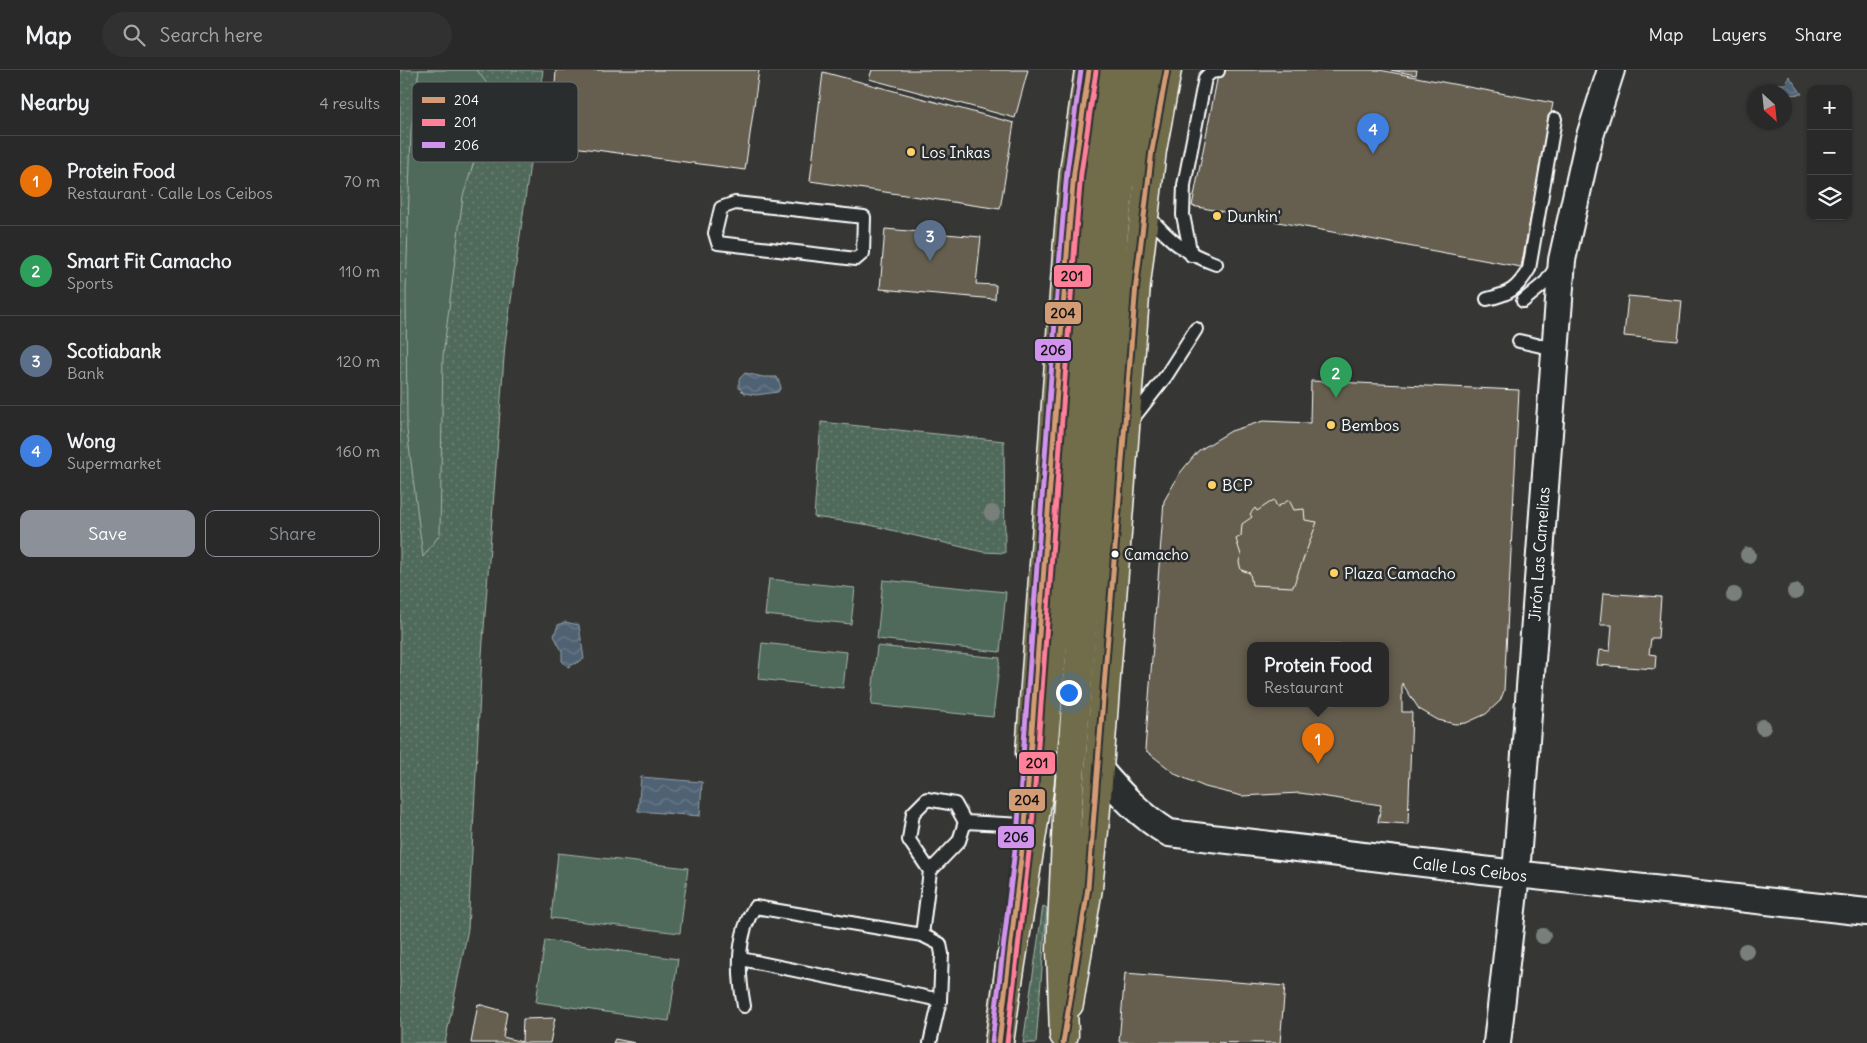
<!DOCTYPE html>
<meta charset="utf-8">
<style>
body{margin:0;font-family:Delius,sans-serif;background:#303130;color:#f1f3f6}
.controls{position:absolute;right:15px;top:15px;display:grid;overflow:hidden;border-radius:10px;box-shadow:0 1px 4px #0004}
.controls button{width:45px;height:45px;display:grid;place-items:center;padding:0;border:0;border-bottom:1px solid #444545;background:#282928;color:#f1f3f6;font:25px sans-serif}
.compass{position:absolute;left:1347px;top:15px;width:45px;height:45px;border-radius:50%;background:#282928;box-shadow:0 1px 4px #0004;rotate:153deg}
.you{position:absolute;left:668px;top:622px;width:18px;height:18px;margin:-12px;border:4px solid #fff;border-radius:50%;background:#1a73e8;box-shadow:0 0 0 8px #1a73e833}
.badge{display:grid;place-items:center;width:32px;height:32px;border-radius:50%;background:#8c9099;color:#fff;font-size:16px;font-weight:700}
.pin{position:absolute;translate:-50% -41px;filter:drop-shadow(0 1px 2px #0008)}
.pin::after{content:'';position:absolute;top:26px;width:18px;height:15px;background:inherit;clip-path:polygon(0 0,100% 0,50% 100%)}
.popup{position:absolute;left:847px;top:572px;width:142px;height:65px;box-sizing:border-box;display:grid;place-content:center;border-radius:10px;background:#282928;filter:drop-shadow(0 1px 4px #0005);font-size:16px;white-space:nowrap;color:#a5a6a8}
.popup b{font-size:19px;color:#f1f3f6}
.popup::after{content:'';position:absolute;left:50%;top:100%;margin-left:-10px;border:10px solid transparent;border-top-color:#282928}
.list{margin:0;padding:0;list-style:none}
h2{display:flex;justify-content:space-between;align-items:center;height:65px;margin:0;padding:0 20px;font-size:21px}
h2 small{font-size:16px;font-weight:400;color:#a5a6a8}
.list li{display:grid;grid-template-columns:32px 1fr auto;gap:15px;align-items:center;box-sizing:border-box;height:90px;padding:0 20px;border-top:1px solid #444545}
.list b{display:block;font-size:19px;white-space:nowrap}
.list p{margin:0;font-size:16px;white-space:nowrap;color:#a5a6a8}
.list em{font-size:16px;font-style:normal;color:#a5a6a8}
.actions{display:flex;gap:10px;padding:15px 20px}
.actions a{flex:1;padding:11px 0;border:1px solid #8c9099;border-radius:10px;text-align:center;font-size:18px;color:#8c9099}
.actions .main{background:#8c9099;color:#fff}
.icon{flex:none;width:28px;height:28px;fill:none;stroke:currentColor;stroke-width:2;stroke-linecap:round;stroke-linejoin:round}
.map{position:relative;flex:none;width:1467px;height:973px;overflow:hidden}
header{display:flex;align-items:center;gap:30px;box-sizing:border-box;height:70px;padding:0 25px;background:#282928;border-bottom:1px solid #444545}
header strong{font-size:24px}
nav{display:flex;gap:28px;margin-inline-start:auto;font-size:18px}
.search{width:350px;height:45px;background:#303130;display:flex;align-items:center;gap:12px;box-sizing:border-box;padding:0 18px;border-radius:28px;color:#a5a6a8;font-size:19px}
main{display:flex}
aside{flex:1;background:#282928}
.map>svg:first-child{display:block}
.grass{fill:url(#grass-dots);stroke:#a7b4ac}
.garden{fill:#4f6a5a;stroke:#a7b4ac}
.water{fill:url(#water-waves);stroke:#96a1ab}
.building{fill:#665f4f;stroke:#fff;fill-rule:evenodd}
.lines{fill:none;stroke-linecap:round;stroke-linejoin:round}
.service-casing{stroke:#fff;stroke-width:16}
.minor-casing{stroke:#fff;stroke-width:30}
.primary-casing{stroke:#fff;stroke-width:31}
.motorway-casing{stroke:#fff;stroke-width:31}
.service{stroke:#2a2d2e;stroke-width:12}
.minor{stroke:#2a2d2e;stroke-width:26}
.primary{stroke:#716d4b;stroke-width:28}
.motorway{stroke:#716d4b;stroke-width:28}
.bus-1-casing{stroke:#2a2d2e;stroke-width:9}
.bus-2-casing{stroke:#2a2d2e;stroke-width:9}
.bus-3-casing{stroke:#2a2d2e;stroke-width:9}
.bus-1{stroke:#d39c74;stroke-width:5}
.bus-2{stroke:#ff8098;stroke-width:5}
.bus-3{stroke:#d193ec;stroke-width:5}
.tree{fill:#79807b}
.poi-dot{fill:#ffd166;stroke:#2a2d2e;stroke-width:2}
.bus-dot{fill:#fff;stroke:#2a2d2e;stroke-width:2}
.labels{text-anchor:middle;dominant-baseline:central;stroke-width:5;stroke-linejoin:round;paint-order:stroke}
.bus-label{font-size:15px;fill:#fff;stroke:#2a2d2e;text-anchor:start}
.poi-label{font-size:16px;fill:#fff;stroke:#2a2d2e;text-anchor:start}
.street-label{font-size:16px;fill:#fff;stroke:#2a2d2e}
.key{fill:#2a2d2e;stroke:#6a6c6d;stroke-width:1}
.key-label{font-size:14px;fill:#fff}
.line-badge{stroke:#2a2d2e;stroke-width:2}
.pale-badge-label{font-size:14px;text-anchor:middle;font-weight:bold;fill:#111}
</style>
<header>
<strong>Map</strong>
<div class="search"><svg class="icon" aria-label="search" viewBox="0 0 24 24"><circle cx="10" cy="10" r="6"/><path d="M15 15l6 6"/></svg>Search here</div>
<nav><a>Map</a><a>Layers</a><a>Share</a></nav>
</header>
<main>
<aside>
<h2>Nearby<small>4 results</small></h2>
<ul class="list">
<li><span class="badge" style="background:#e8710a">1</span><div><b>Protein Food</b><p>Restaurant · Calle Los Ceibos</p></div><em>70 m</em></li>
<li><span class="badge" style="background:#2e9e5b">2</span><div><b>Smart Fit Camacho</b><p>Sports</p></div><em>110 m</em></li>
<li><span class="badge" style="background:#5c6f8a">3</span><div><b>Scotiabank</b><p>Bank</p></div><em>120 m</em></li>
<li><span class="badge" style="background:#3f7fe0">4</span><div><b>Wong</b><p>Supermarket</p></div><em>160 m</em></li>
</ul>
<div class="actions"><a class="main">Save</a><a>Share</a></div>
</aside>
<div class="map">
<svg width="1467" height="973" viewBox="0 0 1467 973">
<defs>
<pattern id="grass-dots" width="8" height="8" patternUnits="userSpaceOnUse" patternTransform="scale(1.25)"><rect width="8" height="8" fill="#4f6a5a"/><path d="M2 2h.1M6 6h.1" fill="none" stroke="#698073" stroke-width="1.8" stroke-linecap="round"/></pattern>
<pattern id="water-waves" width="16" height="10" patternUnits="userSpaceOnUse" patternTransform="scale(1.25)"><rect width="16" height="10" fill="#506273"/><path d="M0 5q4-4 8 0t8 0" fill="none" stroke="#6a7a88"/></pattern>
</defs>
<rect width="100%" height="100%" fill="#363735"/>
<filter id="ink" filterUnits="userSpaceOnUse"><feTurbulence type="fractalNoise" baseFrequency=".02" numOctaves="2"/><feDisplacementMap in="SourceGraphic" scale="10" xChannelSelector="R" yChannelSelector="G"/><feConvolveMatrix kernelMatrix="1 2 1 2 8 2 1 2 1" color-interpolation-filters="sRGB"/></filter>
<g filter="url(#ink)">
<g class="grass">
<polygon points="0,0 143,0 105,274 82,585 68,859 45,973 0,973"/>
<polygon points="421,352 604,371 605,483 583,482 470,455 414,447"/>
<polygon points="643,836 647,838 636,973 623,973"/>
</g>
<g class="garden">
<polygon points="19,0 77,0 93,22 78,79 63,126 43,286 40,464 23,487 7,360 6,221 11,60"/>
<polygon points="369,509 455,518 451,554 365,545"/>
<polygon points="483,510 606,522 600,582 477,569"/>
<polygon points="362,573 447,582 443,618 358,609"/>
<polygon points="477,576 600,588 593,647 471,635"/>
<polygon points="158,783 288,798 280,863 151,848"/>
<polygon points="145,870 278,889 269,951 136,932"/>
</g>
<g class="water">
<polygon points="1389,6 1402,24 1388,25 1385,29 1384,22 1370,22 1378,14 1386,14"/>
<polygon points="345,303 363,307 377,307 381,317 378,322 356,325 344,323 339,318 339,309"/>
<path d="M165,552L179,555C179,557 184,587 184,589L168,597L162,591V581L154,566L158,555Z"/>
<polygon points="241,707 302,712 300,746 238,741"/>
</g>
<g class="building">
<polygon points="156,0 359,0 345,100 151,74"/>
<polygon points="472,0 628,0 615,48 469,9"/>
<polygon points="819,0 979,0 1153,33 1121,197 792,136"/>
<polygon points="991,0 1017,0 1016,5"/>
<polygon points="423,2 614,53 600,139 410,111"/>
<polygon points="485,159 581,167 576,214 596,215 595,229 480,219"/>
<polygon points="1228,226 1282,231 1278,271 1224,266"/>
<path d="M911,311L1119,320L1104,621L1100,631L1086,644L1066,653L1055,654L1038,650L1019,639L1002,613V642H1012L1008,754L978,752L981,735L900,723L842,726L805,717L777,705L745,680L764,431L780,403L798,381L831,361L863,351L910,353ZM850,575H986V633H850Z"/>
<polygon points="874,430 877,437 889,430 894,440 904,439 905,450 917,452 893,517 852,515 850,503 841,500 839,492 841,485 836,469 841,466 842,454 852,447 850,444 855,438 857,441"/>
<polygon points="1203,523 1261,527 1258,568 1251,568 1249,584 1256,585 1255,599 1197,595 1199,580 1210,581 1212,555 1200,555"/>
<polygon points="725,903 885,916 880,973 719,972"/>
<polygon points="78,934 107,942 103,967 122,972 123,949 155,948 150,973 71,973"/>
<polygon points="215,969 235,973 213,973"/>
</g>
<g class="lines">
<g class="service-casing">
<g id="service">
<polygon points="335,133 464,147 463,183 456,189 318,173 315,163 321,138"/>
<path d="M746,144C770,170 782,182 816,194"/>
<polyline points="791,185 783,145 784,115 805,8 811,2 818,1"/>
<path d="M1087,229C1110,224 1117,219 1129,199L1155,49"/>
<polyline points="1123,231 1146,212 1157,196"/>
<polyline points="1119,271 1155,279"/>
<polyline points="730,352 766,306 796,259"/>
<polyline points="530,801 559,771 565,752"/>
<polyline points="341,889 540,930 542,884 540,874 522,865"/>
<path d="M344,936C338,905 336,864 355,837L522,865L530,801L509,770L513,743L527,729L555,734L565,752L625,755"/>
<polyline points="530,973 540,930"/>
</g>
</g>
<g class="minor-casing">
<g id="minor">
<path d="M699,699C720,724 741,746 769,763L1116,804L1467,842"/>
<polyline points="1097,973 1116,804 1162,190 1189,69 1211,0"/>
</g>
</g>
<g class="primary-casing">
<g id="primary">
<polyline points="630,683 668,171 674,102 689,0"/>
<polyline points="669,934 688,818 695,751 736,214 752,80 767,0"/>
<polyline points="599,973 611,888"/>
</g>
</g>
<g class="motorway-casing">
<g id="motorway">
<polyline points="608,912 639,720 698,114 715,0"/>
<polyline points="664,965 661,880 667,747 714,161 720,114 741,0"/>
</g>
</g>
<use href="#service" class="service"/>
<use href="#minor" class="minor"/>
<use href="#primary" class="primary"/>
<use href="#motorway" class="motorway"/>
<g class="bus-1-casing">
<g id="bus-1">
<polyline points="599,973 625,755 668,171 674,102 689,0"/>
<polyline points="663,973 688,818 736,214 752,80 767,0"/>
</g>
</g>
<g class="bus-2-casing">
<polyline id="bus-2" points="607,973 632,756 675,172 681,103 696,1"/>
</g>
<g class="bus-3-casing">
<polyline id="bus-3" points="592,972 618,754 661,170 667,101 681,0"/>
</g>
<use href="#bus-1" class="bus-1"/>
<use href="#bus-2" class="bus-2"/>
<use href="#bus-3" class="bus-3"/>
</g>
<g class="tree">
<circle cx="592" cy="443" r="8"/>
<circle cx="1348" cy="485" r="8"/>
<circle cx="1395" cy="522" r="8"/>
<circle cx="1334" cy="525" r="8"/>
<circle cx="1363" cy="657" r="8"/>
<circle cx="1143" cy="866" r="8"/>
<circle cx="1346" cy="881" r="8"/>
</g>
</g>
<g class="poi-dot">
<circle cx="511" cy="82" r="5"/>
<circle cx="817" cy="146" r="5"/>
<circle cx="931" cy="355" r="5"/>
<circle cx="812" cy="415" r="5"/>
<circle cx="934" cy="503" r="5"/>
</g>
<circle class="bus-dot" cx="715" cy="484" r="4.5"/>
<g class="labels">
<g class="bus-label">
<text x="724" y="484">Camacho</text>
</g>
<g class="poi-label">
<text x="521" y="82">Los Inkas</text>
<text x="827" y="146">Dunkin'</text>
<text x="941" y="355">Bembos</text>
<text x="822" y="415">BCP</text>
<text x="944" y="503">Plaza Camacho</text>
</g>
<g class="street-label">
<text transform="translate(1139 484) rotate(-86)">Jirón Las Camelias</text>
<text transform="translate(1070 799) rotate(7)">Calle Los Ceibos</text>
</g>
</g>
<rect x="12" y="12" width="166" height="80" rx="8" class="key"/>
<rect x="22" y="27" width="23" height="6" fill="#d39c74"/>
<rect x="22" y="49" width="23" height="7" fill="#ff8098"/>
<rect x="22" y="72" width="23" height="6" fill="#d193ec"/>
<g class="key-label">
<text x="54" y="35">204</text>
<text x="54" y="57">201</text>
<text x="54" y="80">206</text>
</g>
<g class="line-badge">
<rect x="653" y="194" width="39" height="24" rx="5" fill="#ff8098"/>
<rect x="644" y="231" width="38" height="24" rx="5" fill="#d39c74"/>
<rect x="634" y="268" width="38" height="24" rx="5" fill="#d193ec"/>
<rect x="618" y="681" width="38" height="24" rx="5" fill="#ff8098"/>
<rect x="608" y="718" width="38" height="24" rx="5" fill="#d39c74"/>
<rect x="597" y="755" width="38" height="24" rx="5" fill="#d193ec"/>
</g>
<g class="pale-badge-label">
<text x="672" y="211">201</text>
<text x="663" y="248">204</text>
<text x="653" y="285">206</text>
<text x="637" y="698">201</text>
<text x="627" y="735">204</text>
<text x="616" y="772">206</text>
</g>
</svg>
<div class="controls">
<button>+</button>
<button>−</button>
<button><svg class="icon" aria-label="layers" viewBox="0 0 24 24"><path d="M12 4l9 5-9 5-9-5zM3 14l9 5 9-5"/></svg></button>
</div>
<svg class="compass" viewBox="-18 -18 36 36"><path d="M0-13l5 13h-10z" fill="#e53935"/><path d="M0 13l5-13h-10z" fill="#a5a6a8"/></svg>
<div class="you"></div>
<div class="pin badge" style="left:918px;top:694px;background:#e8710a">1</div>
<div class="popup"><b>Protein Food</b>Restaurant</div>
<div class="pin badge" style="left:936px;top:328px;background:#2e9e5b">2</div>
<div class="pin badge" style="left:530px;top:191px;background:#5c6f8a">3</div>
<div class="pin badge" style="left:973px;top:84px;background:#3f7fe0">4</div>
</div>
</main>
